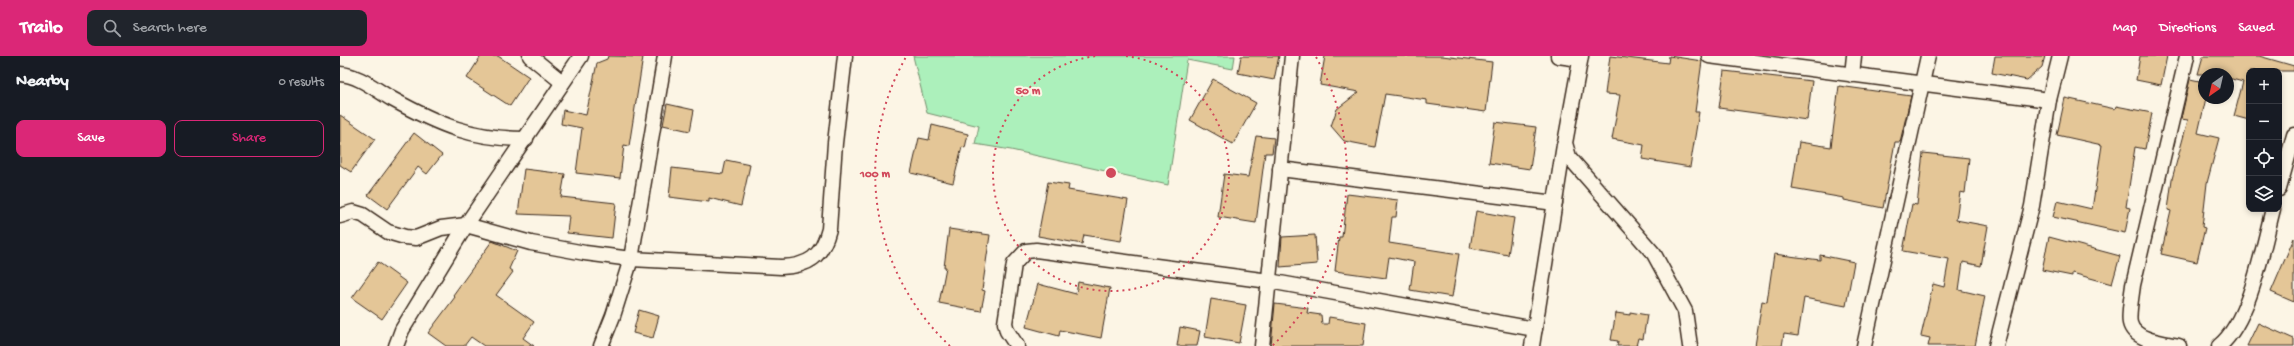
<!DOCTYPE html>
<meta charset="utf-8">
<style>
body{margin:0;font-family:"Gochi Hand",sans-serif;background:#20242c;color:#f1f3f6}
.controls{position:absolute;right:12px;top:12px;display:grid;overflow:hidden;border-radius:8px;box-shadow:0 2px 6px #0003}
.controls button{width:36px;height:36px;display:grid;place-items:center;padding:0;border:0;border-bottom:1px solid #363941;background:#171b24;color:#f1f3f6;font:20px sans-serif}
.compass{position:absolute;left:1858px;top:12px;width:36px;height:36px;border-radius:50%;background:#171b24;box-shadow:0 2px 6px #0003;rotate:214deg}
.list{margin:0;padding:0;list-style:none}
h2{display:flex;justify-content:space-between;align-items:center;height:52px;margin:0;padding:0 16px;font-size:17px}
h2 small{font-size:13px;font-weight:400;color:#9ea1a6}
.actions{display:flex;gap:8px;padding:12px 16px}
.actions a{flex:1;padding:9px 0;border:1px solid #db2777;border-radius:8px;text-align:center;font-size:14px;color:#db2777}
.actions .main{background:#db2777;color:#fff}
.icon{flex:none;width:22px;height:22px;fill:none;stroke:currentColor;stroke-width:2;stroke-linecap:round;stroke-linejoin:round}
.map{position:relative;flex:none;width:1954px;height:290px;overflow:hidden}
header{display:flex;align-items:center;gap:24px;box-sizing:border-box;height:56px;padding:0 20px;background:#db2777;color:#fff}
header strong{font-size:19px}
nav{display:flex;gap:22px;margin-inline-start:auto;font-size:14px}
.search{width:280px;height:36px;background:#20242c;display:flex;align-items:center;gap:10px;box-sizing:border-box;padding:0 14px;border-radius:8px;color:#9ea1a6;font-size:15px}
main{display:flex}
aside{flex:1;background:#171b24}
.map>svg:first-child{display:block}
.green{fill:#acf0bb;stroke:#748d6c}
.building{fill:#e4c697;stroke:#3b2a1e}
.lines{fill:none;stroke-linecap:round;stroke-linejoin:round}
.street-casing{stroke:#3b2a1e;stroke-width:17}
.street{stroke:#fcf5e5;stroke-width:14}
.ring{fill:none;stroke:#d1495b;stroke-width:2;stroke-dasharray:2 4}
.centre{fill:#d1495b;stroke:#fcf5e5;stroke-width:2}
.ring-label{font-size:12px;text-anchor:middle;font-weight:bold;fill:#d1495b;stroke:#fcf5e5;stroke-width:4;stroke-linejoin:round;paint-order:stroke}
</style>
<header>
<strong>Trailo</strong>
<div class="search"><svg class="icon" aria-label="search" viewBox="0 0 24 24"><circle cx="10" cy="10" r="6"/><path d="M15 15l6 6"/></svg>Search here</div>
<nav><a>Map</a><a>Directions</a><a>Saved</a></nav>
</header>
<main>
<aside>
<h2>Nearby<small>0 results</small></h2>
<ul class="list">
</ul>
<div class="actions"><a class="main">Save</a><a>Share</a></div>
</aside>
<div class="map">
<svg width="1954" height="290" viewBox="0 0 1954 290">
<rect width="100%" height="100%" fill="#fcf5e5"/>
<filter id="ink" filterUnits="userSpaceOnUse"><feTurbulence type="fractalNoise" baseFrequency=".025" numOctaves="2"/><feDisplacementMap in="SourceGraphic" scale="8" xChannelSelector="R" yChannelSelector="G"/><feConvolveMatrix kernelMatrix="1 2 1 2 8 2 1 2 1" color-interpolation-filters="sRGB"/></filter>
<g filter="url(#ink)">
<polygon class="green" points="573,0 895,0 893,13 847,4 828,129 671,94 635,88 639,70 587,57"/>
<g class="building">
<polygon points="141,0 158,0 189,21 170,50 127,22"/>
<polygon points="268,0 303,1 289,90 284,89 280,122 236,117 242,72 221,68 223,54 246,59 257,7 267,3"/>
<polygon points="901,0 939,0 934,24 898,17"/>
<polygon points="985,0 1102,0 1152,6 1146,56 1087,48 1087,44 1045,38 1035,91 1004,85 991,70 997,53 1019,36 980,29"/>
<polygon points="1270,0 1328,7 1329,0 1362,5 1355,56 1359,56 1350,111 1302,103 1304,89 1272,83 1280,39 1265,38"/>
<polygon points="1655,0 1705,0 1702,11 1687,24 1652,17"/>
<polygon points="1800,0 1827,0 1821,29 1796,24"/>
<polygon points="1863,0 1919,0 1954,10 1954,15 1909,15 1909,64 1894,60 1903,26 1888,22 1888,18 1858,18"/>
<polygon points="1384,15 1472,25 1467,64 1379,52"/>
<polygon points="873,23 916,47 893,88 850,64"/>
<polygon points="1850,23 1864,26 1864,42 1866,42 1858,77 1879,82 1867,127 1862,171 1865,172 1857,206 1821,198 1831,155 1828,154 1832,123 1848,64 1841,63"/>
<polygon points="1499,30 1571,40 1560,86 1555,86 1543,152 1504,144 1504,142 1452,133 1459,86 1491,91"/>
<polygon points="1725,42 1775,53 1776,50 1812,57 1805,93 1795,91 1786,151 1790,152 1785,177 1713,161 1717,145 1752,153 1762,89 1717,79"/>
<polygon points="327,48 354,54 350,75 323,69"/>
<polygon points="0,59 35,83 11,116 0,109"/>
<polygon points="1155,66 1196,71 1190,113 1149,107"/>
<polygon points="592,69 628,78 625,92 622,91 613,127 571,117 579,82 589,84"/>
<polygon points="74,77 102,99 87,118 78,111 47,153 28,139"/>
<polygon points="916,80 934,82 932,97 925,97 916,167 878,161 884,118 908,121"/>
<polygon points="1583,97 1629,102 1625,137 1620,136 1616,164 1648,170 1641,210 1623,206 1619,234 1645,240 1635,290 1588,290 1590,282 1581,280 1593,228 1604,231 1609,203 1563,195 1572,148 1577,149"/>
<polygon points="386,104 410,109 401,150 369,142 369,146 329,141 332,112 383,118"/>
<polygon points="184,113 225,118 221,141 276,147 272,182 227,177 229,160 178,158"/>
<polygon points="708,126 729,129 728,134 788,144 781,185 744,179 742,188 698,180"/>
<polygon points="1007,138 1058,144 1056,161 1052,161 1049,187 1119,198 1112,241 1070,234 1074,206 1049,201 1046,222 995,215 999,181 1002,181"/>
<polygon points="1136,155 1174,162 1168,199 1130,192"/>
<polygon points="609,173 650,179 642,234 645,235 641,255 599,247 606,211 604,211"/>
<polygon points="975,179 977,208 940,211 942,181"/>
<polygon points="1709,181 1780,200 1772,228 1732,217 1732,220 1702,214"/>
<polygon points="1954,182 1954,246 1931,236"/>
<polygon points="152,185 177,195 169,213 173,216 156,239 194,266 183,282 194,290 144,290 131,281 124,290 106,290 88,277 115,241 113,239"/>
<polygon points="1434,198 1480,204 1480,199 1514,206 1506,250 1464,242 1458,280 1444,278 1442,290 1415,290 1422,245 1427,246"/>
<polygon points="38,206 67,227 42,263 12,242"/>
<polygon points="738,226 770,232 761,282 720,274 719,280 686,271 698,228 736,238"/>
<polygon points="871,243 906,249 899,287 865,281"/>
<polygon points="935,248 968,252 967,257 981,259 982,268 988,268 989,261 1026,267 1023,290 931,290"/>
<polygon points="299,254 319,260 313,282 293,277"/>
<polygon points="1290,256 1307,259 1303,283 1298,282 1296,290 1277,290 1278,285 1271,284 1276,257 1290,259"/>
<polygon points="1918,267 1954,283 1954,290 1907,290"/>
<polygon points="840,271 860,275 857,290 837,290"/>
</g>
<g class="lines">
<g class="street-casing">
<g id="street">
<polyline points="190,0 222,26"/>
<polyline points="1218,0 1240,3"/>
<polyline points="1241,0 1225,87 1229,101 1314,198 1345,255 1350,290"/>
<polyline points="1369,0 1709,44 1720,0"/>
<path d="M0,18C19,19 36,34 52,43C99,69 132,83 186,83"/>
<polyline points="1512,19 1514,0"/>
<polyline points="940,113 1215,147"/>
<polyline points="1939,133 1954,79"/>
<path d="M0,160L13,156L23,159L48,176L65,181L76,182L101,172L126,169L191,187L245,197L291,203L441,211C469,210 482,201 489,173L495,87L505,0"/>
<polyline points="56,290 62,274 126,169 241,0"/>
<polyline points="261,290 273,260 291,203 325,0"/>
<polyline points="677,290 667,275 665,267 674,208 686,195 696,194 929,225 1195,273"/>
<polyline points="922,290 952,0"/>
<polyline points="1192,290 1224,89"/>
<polyline points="1524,290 1588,0"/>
<polyline points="1656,290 1692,150 1709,44"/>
<path d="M1839,290C1825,287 1794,285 1790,267C1788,259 1792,238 1793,229L1847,0"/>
<path d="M1879,290C1910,265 1923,191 1933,153"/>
</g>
</g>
<use href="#street" class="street"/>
</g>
</g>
<g class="ring">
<path d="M786 0A118 118 0 1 1 756 0"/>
<path d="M610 290A236 236 0 0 1 566 1M976 1A236 236 0 0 1 932 290"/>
</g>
<circle cx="771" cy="117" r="6" class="centre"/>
<g class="ring-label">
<text x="688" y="38">50 m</text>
<text x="535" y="121">100 m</text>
</g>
</svg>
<div class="controls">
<button>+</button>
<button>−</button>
<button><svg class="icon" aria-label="locate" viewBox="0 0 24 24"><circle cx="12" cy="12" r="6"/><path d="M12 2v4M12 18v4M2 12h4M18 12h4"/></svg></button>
<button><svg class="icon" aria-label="layers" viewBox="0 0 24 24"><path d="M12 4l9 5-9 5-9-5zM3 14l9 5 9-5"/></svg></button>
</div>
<svg class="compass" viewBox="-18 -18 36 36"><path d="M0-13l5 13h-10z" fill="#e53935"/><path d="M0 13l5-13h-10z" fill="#9ea1a6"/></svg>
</div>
</main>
